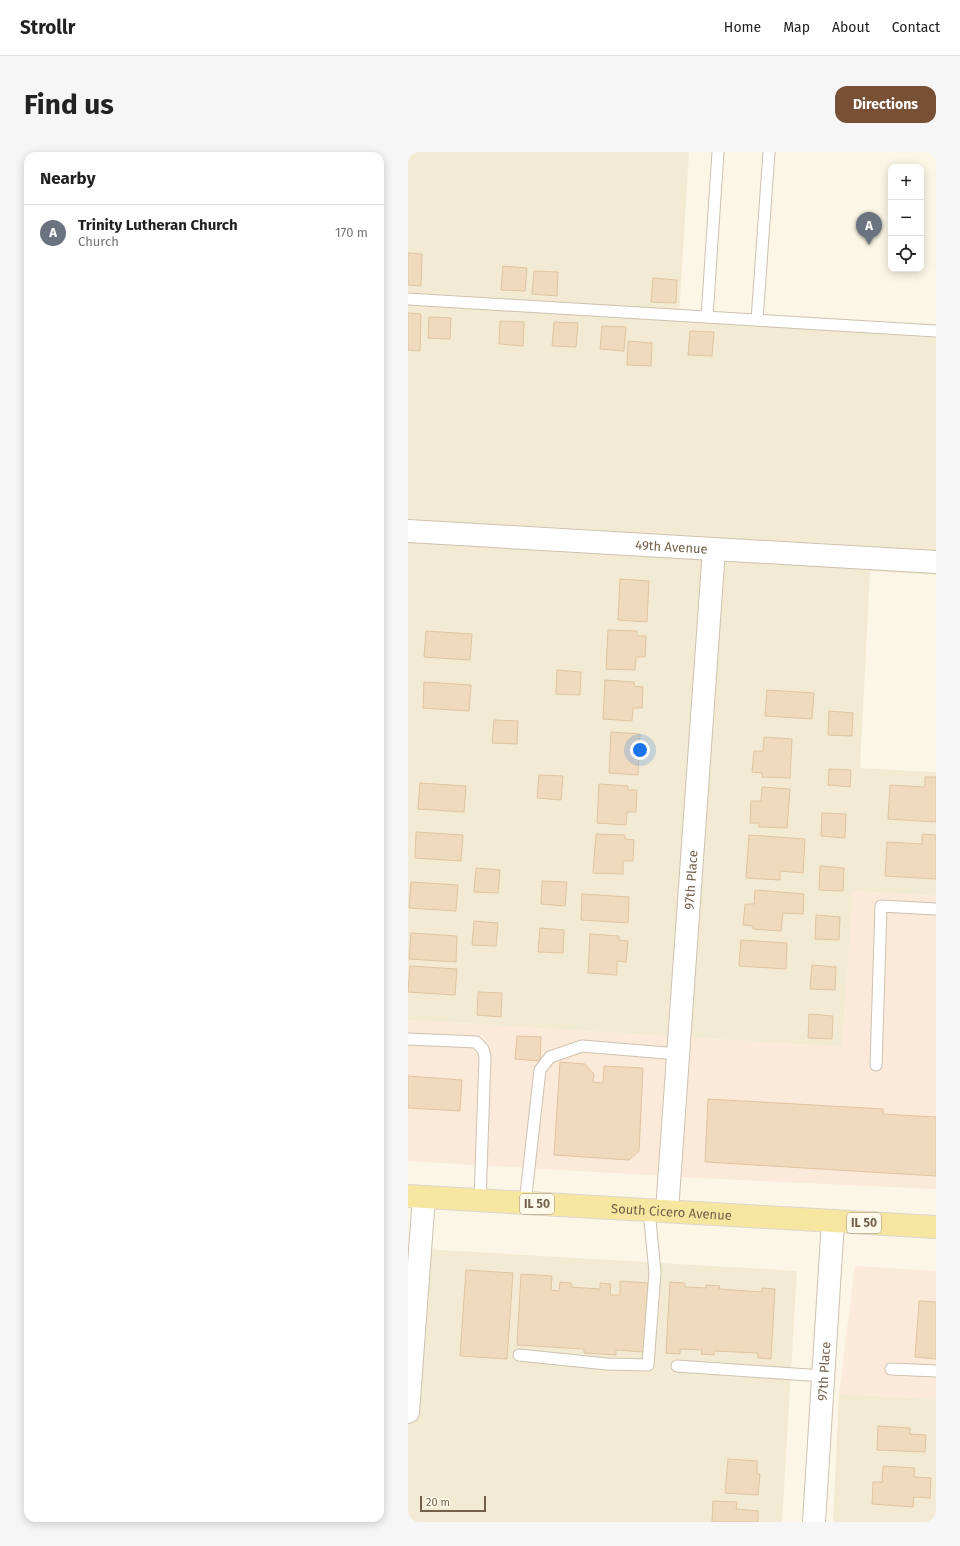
<!DOCTYPE html>
<meta charset="utf-8">
<style>
body{margin:0;font-family:"Fira Sans",sans-serif;background:#f6f6f6;color:#222}
.controls{position:absolute;right:12px;top:12px;display:grid;overflow:hidden;border-radius:8px;box-shadow:0 2px 10px #0003}
.controls button{width:36px;height:36px;display:grid;place-items:center;padding:0;border:0;border-bottom:1px solid #e0e0e0;background:#fff;color:#222;font:20px sans-serif}
.scale{position:absolute;left:12px;bottom:10px;width:66px;box-sizing:border-box;padding-left:4px;border:2px solid #73604b;border-top:0;font-size:11px;line-height:14px;white-space:nowrap;color:#73604b;-webkit-text-stroke:3px #fefaeb;paint-order:stroke}
.you{position:absolute;left:232px;top:598px;width:14px;height:14px;margin:-10px;border:3px solid #fff;border-radius:50%;background:#1a73e8;box-shadow:0 0 0 6px #1a73e833}
.badge{display:grid;place-items:center;width:26px;height:26px;border-radius:50%;background:#775036;color:#fff;font-size:13px;font-weight:700}
.pin{position:absolute;translate:-50% -33px;filter:drop-shadow(0 1px 2px #0008)}
.pin::after{content:'';position:absolute;top:21px;width:14px;height:12px;background:inherit;clip-path:polygon(0 0,100% 0,50% 100%)}
.list{margin:0;padding:0;list-style:none}
h2{display:flex;justify-content:space-between;align-items:center;height:52px;margin:0;padding:0 16px;font-size:17px}
h2 small{font-size:13px;font-weight:400;color:#767676}
.list li{display:grid;grid-template-columns:26px 1fr auto;gap:12px;align-items:center;box-sizing:border-box;height:56px;padding:0 16px;border-top:1px solid #e0e0e0}
.list b{display:block;font-size:15px;white-space:nowrap}
.list p{margin:0;font-size:13px;white-space:nowrap;color:#767676}
.list em{font-size:13px;font-style:normal;color:#767676}
.icon{flex:none;width:22px;height:22px;fill:none;stroke:currentColor;stroke-width:2;stroke-linecap:round;stroke-linejoin:round}
.map{position:relative;flex:none;width:528px;height:1370px;overflow:hidden;border-radius:12px}
header{display:flex;align-items:center;gap:24px;box-sizing:border-box;height:56px;padding:0 20px;background:#fff;border-bottom:1px solid #e0e0e0}
header strong{font-size:19px}
nav{display:flex;gap:22px;margin-inline-start:auto;font-size:14px}
.intro{display:flex;align-items:center;justify-content:space-between;box-sizing:border-box;height:96px;padding:0 24px}
h1{margin:0;font-size:28px}
.button{padding:10px 18px;border-radius:12px;background:#775036;color:#fff;font-size:14px;font-weight:700}
main{display:flex;gap:24px;padding:0 24px}
aside{flex:1;background:#fff;border-radius:12px;box-shadow:0 2px 10px #0003}
.map>svg:first-child{display:block}
.residential{fill:#f3ead4}
.commercial{fill:#fbe9d9}
.building{fill:#efdabe;stroke:#e1c49f}
.lines{fill:none;stroke-linecap:round;stroke-linejoin:round}
.lane-casing{stroke:#cec2af;stroke-width:13}
.street-casing{stroke:#cec2af;stroke-width:24}
.primary-casing{stroke:#dbd6d0;stroke-width:24}
.lane{stroke:#fff;stroke-width:11}
.street{stroke:#fff;stroke-width:22}
.primary{stroke:#f7e6a0;stroke-width:22}
.labels{text-anchor:middle;dominant-baseline:central;stroke-width:3.5;stroke-linejoin:round;paint-order:stroke}
.shield{fill:#fefaeb;stroke:#9d8e7b;stroke-width:1}
.shield-label{font-size:12px;font-weight:bold;fill:#73604b}
.street-label{font-size:13px;fill:#73604b;stroke:#fefaeb}
</style>
<header>
<strong>Strollr</strong>
<nav><a>Home</a><a>Map</a><a>About</a><a>Contact</a></nav>
</header>
<div class="intro"><h1>Find us</h1><a class="button">Directions</a></div>
<main>
<aside>
<h2>Nearby<small></small></h2>
<ul class="list">
<li><span class="badge" style="background:#6b7280">A</span><div><b>Trinity Lutheran Church</b><p>Church</p></div><em>170 m</em></li>
</ul>
</aside>
<div class="map">
<svg width="528" height="1370" viewBox="0 0 528 1370">
<rect width="100%" height="100%" fill="#fbf6e5"/>
<g class="residential">
<polygon points="0,0 281,0 271,164 528,179 528,423 462,419 452,616 528,620 528,744 445,739 434,895 0,868"/>
<polygon points="0,1096 389,1119 374,1370 0,1370"/>
<polygon points="431,1242 528,1247 528,1370 425,1370"/>
</g>
<g class="commercial">
<polygon points="445,739 528,744 528,1037 292,1026 0,1009 0,868 434,895"/>
<polygon points="447,1114 528,1119 528,1247 431,1242"/>
</g>
<g class="building">
<polygon points="0,101 14,102 13,134 0,133"/>
<polygon points="95,114 119,116 117,139 93,138"/>
<polygon points="126,119 150,120 149,144 124,142"/>
<polygon points="245,126 269,128 268,151 243,150"/>
<polygon points="0,161 13,162 12,199 0,198"/>
<polygon points="21,165 43,166 42,187 20,186"/>
<polygon points="92,169 116,170 115,194 91,192"/>
<polygon points="146,170 170,171 168,195 144,194"/>
<polygon points="194,174 218,175 216,199 192,197"/>
<polygon points="282,179 306,180 304,204 280,203"/>
<polygon points="220,189 244,191 243,214 219,213"/>
<polygon points="212,427 241,429 239,470 210,468"/>
<polygon points="200,478 229,479 229,484 238,484 237,505 228,505 227,518 198,517"/>
<polygon points="18,479 64,482 62,508 16,505"/>
<polygon points="149,518 173,520 172,543 148,542"/>
<polygon points="197,528 226,530 226,534 235,535 234,556 225,556 224,569 195,567"/>
<polygon points="16,530 63,533 61,559 15,556"/>
<polygon points="359,538 406,541 404,567 357,564"/>
<polygon points="421,559 445,561 444,584 420,583"/>
<polygon points="86,568 110,569 109,592 84,591"/>
<polygon points="203,580 232,582 230,623 201,621"/>
<polygon points="356,585 384,587 382,626 354,625 354,621 344,620 346,599 355,599"/>
<polygon points="421,617 443,618 442,635 420,633"/>
<polygon points="131,623 155,624 153,648 129,646"/>
<polygon points="517,625 528,625 528,670 480,667 482,633 517,635"/>
<polygon points="12,631 58,634 56,660 10,657"/>
<polygon points="191,632 220,634 220,638 229,638 228,660 219,660 218,673 189,671"/>
<polygon points="354,635 382,637 379,676 351,675 351,671 342,671 343,649 353,649"/>
<polygon points="414,661 438,662 437,686 413,684"/>
<polygon points="8,680 55,683 53,709 7,706"/>
<polygon points="188,682 217,683 217,687 226,688 225,709 215,709 215,722 185,721"/>
<polygon points="514,682 528,683 528,727 477,724 479,690 514,692"/>
<polygon points="341,683 397,687 395,721 372,719 372,728 338,726"/>
<polygon points="412,714 436,716 435,739 411,738"/>
<polygon points="68,716 92,718 90,741 66,740"/>
<polygon points="134,729 159,730 157,754 133,752"/>
<polygon points="3,730 50,733 48,759 1,756"/>
<polygon points="347,738 396,742 395,762 375,761 373,779 345,777 345,774 335,773 337,752 346,752"/>
<polygon points="174,742 221,745 220,771 173,768"/>
<polygon points="408,763 432,765 431,788 407,787"/>
<polygon points="66,769 90,771 88,794 64,793"/>
<polygon points="132,776 156,778 155,801 130,800"/>
<polygon points="3,781 49,784 48,810 1,807"/>
<polygon points="182,782 211,784 211,788 220,789 218,810 209,809 209,823 180,821"/>
<polygon points="333,788 379,791 378,817 331,814"/>
<polygon points="404,813 428,815 427,838 402,837"/>
<polygon points="2,814 49,817 47,843 0,840"/>
<polygon points="70,840 94,841 93,865 69,863"/>
<polygon points="401,862 425,864 424,887 400,886"/>
<polygon points="109,884 133,885 132,909 107,907"/>
<polygon points="152,910 177,912 186,922 185,930 195,931 196,914 235,916 231,999 221,1008 146,1003"/>
<polygon points="0,924 54,928 52,959 0,956"/>
<polygon points="300,947 475,957 475,962 528,965 528,1024 297,1010"/>
<polygon points="58,1118 105,1121 99,1207 52,1204"/>
<polygon points="113,1122 144,1124 143,1138 151,1139 152,1130 163,1131 163,1135 192,1137 192,1131 203,1132 202,1143 212,1143 212,1129 240,1131 236,1200 208,1198 208,1203 176,1201 176,1197 109,1193"/>
<polygon points="262,1130 277,1131 277,1135 298,1136 298,1133 312,1134 311,1137 354,1140 354,1136 367,1137 363,1207 350,1206 350,1201 306,1199 306,1203 293,1202 294,1198 272,1197 272,1202 258,1201"/>
<polygon points="511,1149 528,1150 528,1207 507,1205"/>
<polygon points="470,1274 502,1276 502,1282 518,1283 517,1300 469,1298"/>
<polygon points="320,1307 349,1309 349,1322 352,1322 350,1343 317,1341"/>
<polygon points="475,1314 507,1316 506,1325 523,1326 522,1346 506,1345 505,1355 464,1352 465,1330 474,1330"/>
<polygon points="305,1349 329,1350 328,1357 350,1359 350,1370 304,1370"/>
</g>
<g class="lines">
<g class="lane-casing">
<g id="lane">
<polyline points="0,147 528,179"/>
<polyline points="299,165 310,0"/>
<polyline points="349,168 361,0"/>
<polyline points="0,887 68,890 75,897 77,905 72,1048"/>
<polyline points="468,913 473,754 528,757"/>
<polyline points="117,1051 132,918 142,905 174,894 270,902"/>
<polyline points="111,1203 199,1212 240,1213 247,1120 241,1058"/>
<polyline points="269,1214 415,1224"/>
<polyline points="483,1217 528,1219"/>
</g>
</g>
<g class="street-casing">
<g id="street">
<path id="s1" d="M0,379L528,410"/>
<path id="s2" d="M259,1059L306,397"/>
<polyline points="0,1260 16,1045"/>
<path id="s3" d="M406,1370L425,1069"/>
</g>
</g>
<g class="primary-casing">
<g id="primary">
<path id="s4" d="M0,1044L528,1075"/>
</g>
</g>
<use href="#lane" class="lane"/>
<use href="#street" class="street"/>
<use href="#primary" class="primary"/>
</g>
<g class="labels">
<g class="shield">
<rect x="112" y="1042" width="34" height="20" rx="3"/>
<rect x="439" y="1061" width="34" height="20" rx="3"/>
</g>
<g class="shield-label">
<text x="129" y="1052">IL 50</text>
<text x="456" y="1071">IL 50</text>
</g>
<g class="street-label">
<text stroke="none"><textPath href="#s1" startOffset="264">49th Avenue</textPath></text>
<text stroke="none"><textPath href="#s2" startOffset="332">97th Place</textPath></text>
<text stroke="none"><textPath href="#s4" startOffset="264">South Cicero Avenue</textPath></text>
<text stroke="none"><textPath href="#s3" startOffset="151">97th Place</textPath></text>
</g>
</g>
</svg>
<div class="controls">
<button>+</button>
<button>−</button>
<button><svg class="icon" aria-label="locate" viewBox="0 0 24 24"><circle cx="12" cy="12" r="6"/><path d="M12 2v4M12 18v4M2 12h4M18 12h4"/></svg></button>
</div>
<div class="scale">20 m</div>
<div class="you"></div>
<div class="pin badge" style="left:461px;top:93px;background:#6b7280">A</div>
</div>
</main>
